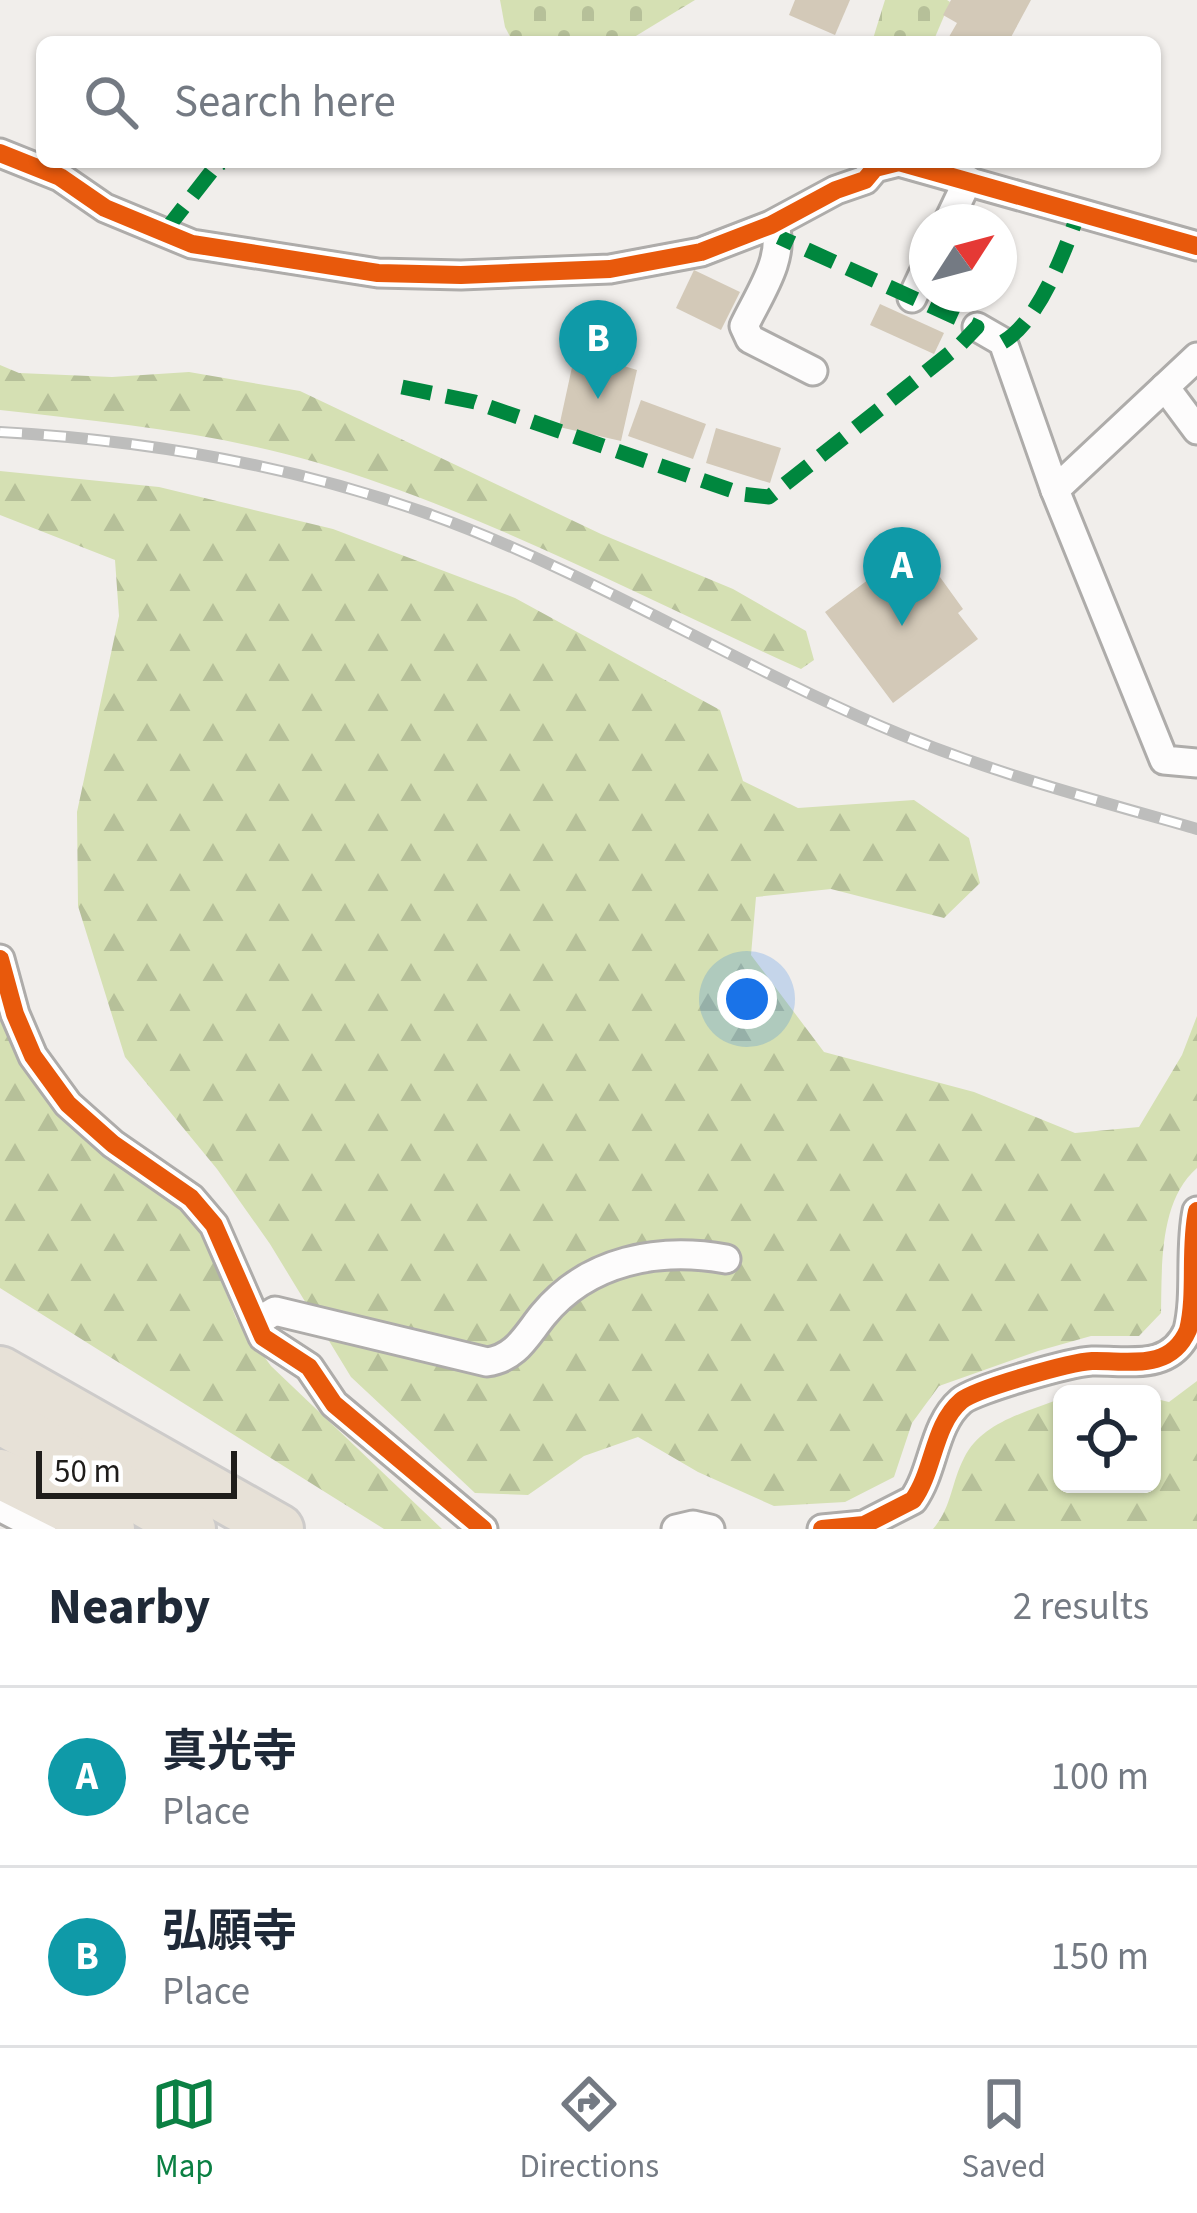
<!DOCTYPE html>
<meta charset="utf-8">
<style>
body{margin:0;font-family:"Source Sans 3","Noto Sans JP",sans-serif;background:#f2f2f3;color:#1f2937}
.controls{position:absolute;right:36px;bottom:36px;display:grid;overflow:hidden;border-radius:18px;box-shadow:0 3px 9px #0004}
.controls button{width:108px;height:108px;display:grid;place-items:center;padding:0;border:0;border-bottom:3px solid #e0e1e3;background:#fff;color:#1f2937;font:60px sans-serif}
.compass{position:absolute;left:909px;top:204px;width:108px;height:108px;border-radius:50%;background:#fff;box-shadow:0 3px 9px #0004;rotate:54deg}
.scale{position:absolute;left:36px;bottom:30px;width:201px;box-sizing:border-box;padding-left:12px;border:6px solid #1f1d1b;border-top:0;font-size:33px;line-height:42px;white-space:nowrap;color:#1f1d1b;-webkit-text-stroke:9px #fff;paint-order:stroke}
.you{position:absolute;left:747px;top:999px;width:42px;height:42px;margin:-30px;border:9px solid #fff;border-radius:50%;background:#1a73e8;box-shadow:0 0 0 18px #1a73e833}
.badge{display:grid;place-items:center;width:78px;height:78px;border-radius:50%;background:#0b8043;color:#fff;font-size:39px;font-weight:700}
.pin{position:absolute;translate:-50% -99px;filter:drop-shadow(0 3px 6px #0008)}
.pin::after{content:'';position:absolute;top:63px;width:42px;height:36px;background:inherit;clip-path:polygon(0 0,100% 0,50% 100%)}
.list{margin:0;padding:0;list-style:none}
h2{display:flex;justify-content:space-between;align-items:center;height:156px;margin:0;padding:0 48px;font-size:51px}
h2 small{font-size:39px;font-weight:400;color:#747a83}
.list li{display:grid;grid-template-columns:78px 1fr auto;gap:36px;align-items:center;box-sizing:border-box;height:180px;padding:0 48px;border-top:3px solid #e0e1e3}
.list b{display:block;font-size:45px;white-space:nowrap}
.list p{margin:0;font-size:39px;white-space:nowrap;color:#747a83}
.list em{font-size:39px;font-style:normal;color:#747a83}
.icon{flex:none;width:66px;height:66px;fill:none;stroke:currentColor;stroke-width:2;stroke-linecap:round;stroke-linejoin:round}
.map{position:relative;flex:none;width:1197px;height:1529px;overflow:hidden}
.search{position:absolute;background:#fff;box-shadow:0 3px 9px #0004;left:36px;right:36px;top:36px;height:132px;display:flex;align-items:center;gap:30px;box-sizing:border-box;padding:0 42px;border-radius:18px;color:#747a83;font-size:45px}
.sheet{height:516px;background:#fff}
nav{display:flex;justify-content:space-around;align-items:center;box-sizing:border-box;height:168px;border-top:3px solid #e0e1e3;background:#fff;font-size:33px;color:#747a83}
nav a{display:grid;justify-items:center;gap:6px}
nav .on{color:#0b8043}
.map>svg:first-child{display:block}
.forest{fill:url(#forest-firs)}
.cemetery{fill:url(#cemetery-stones)}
.building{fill:#d3c9b8}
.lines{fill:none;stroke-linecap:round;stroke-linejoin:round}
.street-casing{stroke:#aeacaa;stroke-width:33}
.highway-casing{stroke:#cdcbca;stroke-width:54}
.street{stroke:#fdfcfc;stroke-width:27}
.highway{stroke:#e7e1d7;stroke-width:48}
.rail-casing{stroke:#bdbdbc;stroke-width:12}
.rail{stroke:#fff;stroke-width:8;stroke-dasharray:22;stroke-linecap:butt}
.quiet{stroke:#00873e;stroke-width:15;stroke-dasharray:30 15;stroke-linecap:butt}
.cycleway-casing{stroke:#fff;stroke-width:26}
.cycleway{stroke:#e8590c;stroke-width:18}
</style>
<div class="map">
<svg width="1197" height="1529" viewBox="0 0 1197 1529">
<defs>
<pattern id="forest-firs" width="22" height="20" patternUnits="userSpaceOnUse" patternTransform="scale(3)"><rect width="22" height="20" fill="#d5e0b3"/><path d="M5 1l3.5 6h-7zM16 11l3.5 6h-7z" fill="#b6c099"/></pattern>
<pattern id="cemetery-stones" width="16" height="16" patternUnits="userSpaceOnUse" patternTransform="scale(3)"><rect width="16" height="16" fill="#d5e0b3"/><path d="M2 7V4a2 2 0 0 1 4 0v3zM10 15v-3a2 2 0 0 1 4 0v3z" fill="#b6c099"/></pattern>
</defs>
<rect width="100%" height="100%" fill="#f1eeeb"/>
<g class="forest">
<path d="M0,365L19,373L112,377L189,372L300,391L601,534L733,589L806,631L814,660L801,669C641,597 483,512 315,462C212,432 105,422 0,410Z"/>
<path d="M0,471L159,487L333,529L515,598L720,710L743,781L798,808L914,800L969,838L980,883L944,918L831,889L756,897L751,955L824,1052L974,1092L1075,1133L1139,1127L1182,1055L1197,1016V1168C1159,1201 1162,1266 1161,1313L1139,1336H1091L1038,1351L939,1386L912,1423L894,1477L845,1502L774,1506L698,1472L638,1437L584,1456L528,1495L475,1493L351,1377L270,1244L217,1169L125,1057L78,906L77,812L119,616L115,560L0,515Z"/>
<polygon points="0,1020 37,1086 163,1189 202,1232 236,1318 271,1366 442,1529 384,1529 0,1288"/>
<path d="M1197,1381V1529H933C952,1507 951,1483 964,1458C982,1422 1027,1412 1062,1398V1484H1152V1398L1169,1402Z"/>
</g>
<g class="cemetery">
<polygon points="500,0 695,0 626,42 513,42 505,27"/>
<polygon points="885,0 947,0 950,2 933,42 872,42"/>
</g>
<g class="building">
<polygon points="795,0 850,0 835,35 789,15"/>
<polygon points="951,0 1031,0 1010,39 946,42 957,23 943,15"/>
<polygon points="694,270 740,292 721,330 676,308"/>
<polygon points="880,304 944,333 934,354 870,325"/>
<polygon points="591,356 637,370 621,441 559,427 574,358 587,362"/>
<polygon points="641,400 706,424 693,459 628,436"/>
<polygon points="716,428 781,448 770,483 706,463"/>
<polygon points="908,550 924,572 932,566 963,609 958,613 978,639 893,703 825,612"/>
</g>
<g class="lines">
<g class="street-casing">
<g id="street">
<polyline points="0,153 60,177 105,208 192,244 378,273 461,275 610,269 701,252 771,225 836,190 865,180 875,168 899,162 1197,246"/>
<polyline points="948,222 968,180"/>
<path d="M774,224C787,256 758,296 744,326L750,339L813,371"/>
<polyline points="912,298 927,266"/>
<polyline points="977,327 1003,342 1055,490 1164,760 1197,763"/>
<polyline points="1165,387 1197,430"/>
<polyline points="1055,490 1197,357"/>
<polyline points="0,959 15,1014 33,1056 68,1104 113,1144 191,1198 214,1225 263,1337 309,1367 334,1404 483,1529"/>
<path d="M257,1322L275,1311L487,1362C516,1358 526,1336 543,1315C588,1260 659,1247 726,1259"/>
<polyline points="0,1507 42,1529"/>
<polyline points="676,1529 693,1525 710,1529"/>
<path d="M822,1529L864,1525L913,1500C934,1471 933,1425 961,1401C975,1389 1071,1362 1092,1361C1128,1360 1170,1372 1188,1330C1197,1294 1189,1249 1197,1211"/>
</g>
</g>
<g class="highway-casing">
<g id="highway">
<polyline points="0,1371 279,1529"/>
<polyline points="0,1419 191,1529"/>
<polyline points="0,1474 110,1529"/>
</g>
</g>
<use href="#street" class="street"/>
<use href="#highway" class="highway"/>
<g class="rail-casing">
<path id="rail" d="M0,432C144,440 290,465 426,513C583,569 726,659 878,725C981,770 1089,798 1197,829"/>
</g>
<use href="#rail" class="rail"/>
<g class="quiet">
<polyline points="165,231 218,163 224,162"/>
<path d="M1003,342C1039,321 1064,253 1078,214"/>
<polyline points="402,387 475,402 742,494 769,497 960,345 977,327 779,237"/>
</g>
<g class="cycleway-casing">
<g id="cycleway">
<polyline points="0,153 60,177 105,208 192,244 378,273 461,275 610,269 701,252 771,225 836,190 865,180 875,168 899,162 1197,246"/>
<polyline points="0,959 15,1014 33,1056 68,1104 113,1144 191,1198 214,1225 263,1337 309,1367 334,1404 483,1529"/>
<path d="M822,1529L864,1525L913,1500C934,1471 933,1425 961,1401C975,1389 1071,1362 1092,1361C1128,1360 1170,1372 1188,1330C1197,1294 1189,1249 1197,1211"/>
</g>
</g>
<use href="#cycleway" class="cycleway"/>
</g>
</svg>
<div class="controls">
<button><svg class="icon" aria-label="locate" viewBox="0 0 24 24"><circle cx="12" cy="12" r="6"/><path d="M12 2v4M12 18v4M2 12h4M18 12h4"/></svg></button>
</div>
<svg class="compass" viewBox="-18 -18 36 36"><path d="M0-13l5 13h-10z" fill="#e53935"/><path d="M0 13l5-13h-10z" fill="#747a83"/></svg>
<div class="scale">50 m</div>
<div class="you"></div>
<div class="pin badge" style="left:902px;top:626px;background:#0f9aa8">A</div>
<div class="pin badge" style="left:598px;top:399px;background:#0f9aa8">B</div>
<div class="search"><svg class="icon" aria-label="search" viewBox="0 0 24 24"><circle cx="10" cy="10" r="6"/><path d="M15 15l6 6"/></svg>Search here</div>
</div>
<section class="sheet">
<h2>Nearby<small>2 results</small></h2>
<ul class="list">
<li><span class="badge" style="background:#0f9aa8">A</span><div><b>真光寺</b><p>Place</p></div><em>100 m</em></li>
<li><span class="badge" style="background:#0f9aa8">B</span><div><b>弘願寺</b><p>Place</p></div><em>150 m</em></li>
</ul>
</section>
<nav>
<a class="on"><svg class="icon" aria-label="map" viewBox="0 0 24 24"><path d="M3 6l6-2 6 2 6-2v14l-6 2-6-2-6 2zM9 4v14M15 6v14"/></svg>Map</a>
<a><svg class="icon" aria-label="directions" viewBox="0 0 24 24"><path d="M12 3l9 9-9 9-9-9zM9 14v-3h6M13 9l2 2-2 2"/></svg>Directions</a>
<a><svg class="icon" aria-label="saved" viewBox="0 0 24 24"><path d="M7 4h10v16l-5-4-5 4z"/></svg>Saved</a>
</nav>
